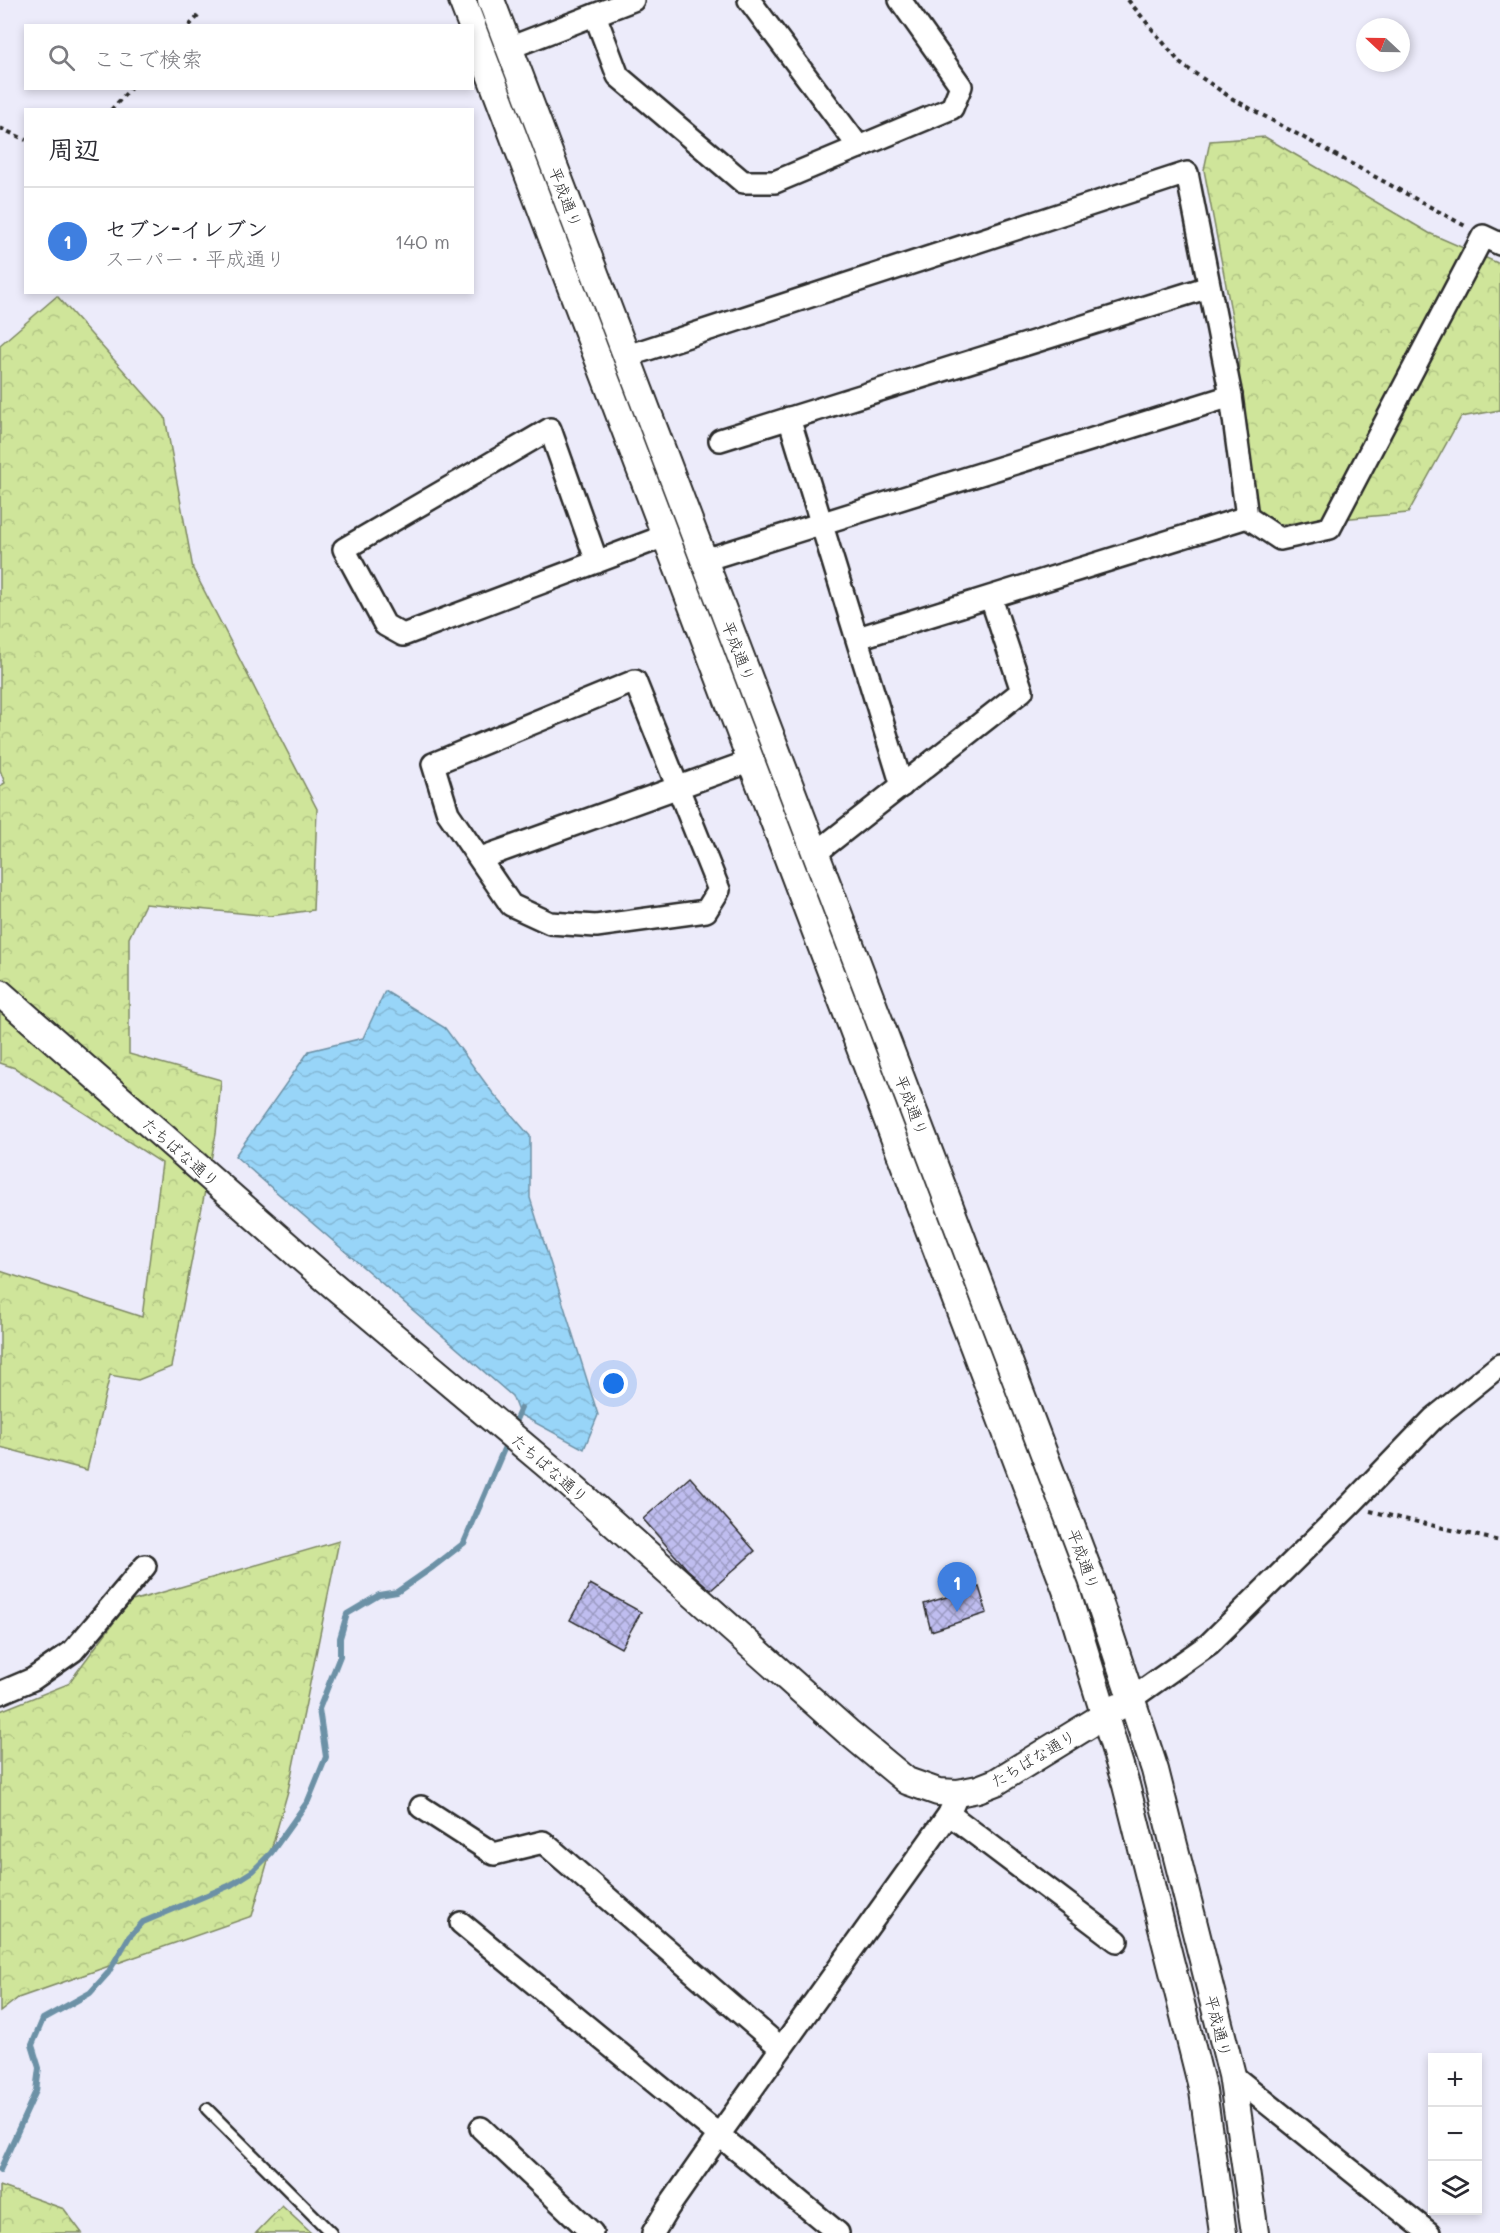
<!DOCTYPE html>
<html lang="ja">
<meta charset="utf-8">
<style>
body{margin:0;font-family:Mali,"Klee One",sans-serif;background:#f7f7f7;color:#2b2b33}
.controls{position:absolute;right:18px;bottom:18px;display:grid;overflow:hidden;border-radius:0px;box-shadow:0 3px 9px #0003}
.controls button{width:54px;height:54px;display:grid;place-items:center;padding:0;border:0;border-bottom:2px solid #e1e1e2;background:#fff;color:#2b2b33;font:30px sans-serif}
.compass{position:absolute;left:1356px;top:18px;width:54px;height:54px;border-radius:50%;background:#fff;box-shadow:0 3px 9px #0003;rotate:292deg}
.you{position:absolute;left:614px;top:1384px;width:21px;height:21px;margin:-15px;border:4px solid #fff;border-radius:50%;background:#1a73e8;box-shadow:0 0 0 9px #1a73e833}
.badge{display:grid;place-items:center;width:39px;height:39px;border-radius:50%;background:#2b2b2b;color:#fff;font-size:20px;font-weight:700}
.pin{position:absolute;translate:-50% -50px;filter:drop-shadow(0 2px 3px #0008)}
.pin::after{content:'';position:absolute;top:32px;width:21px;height:18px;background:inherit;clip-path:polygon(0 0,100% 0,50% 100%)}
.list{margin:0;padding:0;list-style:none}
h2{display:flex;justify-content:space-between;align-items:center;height:78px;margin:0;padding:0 24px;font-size:26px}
h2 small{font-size:20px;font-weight:400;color:#7c7c81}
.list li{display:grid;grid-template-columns:39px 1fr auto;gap:18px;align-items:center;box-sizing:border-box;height:108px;padding:0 24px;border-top:2px solid #e1e1e2}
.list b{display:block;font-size:22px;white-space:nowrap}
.list p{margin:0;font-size:20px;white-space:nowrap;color:#7c7c81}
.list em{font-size:20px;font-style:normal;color:#7c7c81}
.icon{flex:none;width:33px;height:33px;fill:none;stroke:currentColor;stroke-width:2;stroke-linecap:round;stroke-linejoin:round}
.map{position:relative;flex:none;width:1500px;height:2233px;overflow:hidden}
.search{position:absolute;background:#fff;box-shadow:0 3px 9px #0003;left:24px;top:24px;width:450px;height:66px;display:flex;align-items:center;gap:15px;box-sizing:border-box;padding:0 21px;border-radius:0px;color:#7c7c81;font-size:22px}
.panel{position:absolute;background:#fff;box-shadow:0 3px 9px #0003;left:24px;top:108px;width:450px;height:186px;border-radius:0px}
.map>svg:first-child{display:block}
.forest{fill:url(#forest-crowns);stroke:#7d8862;stroke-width:1.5}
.water{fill:url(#water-waves);stroke:#6c91a6;stroke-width:1.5}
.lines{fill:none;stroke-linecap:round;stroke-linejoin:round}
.stream{stroke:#6c91a6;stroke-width:6}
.building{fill:url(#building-cross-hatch);stroke:#2b2b2b;stroke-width:1.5}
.service-casing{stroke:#2b2b2b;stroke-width:15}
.minor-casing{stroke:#2b2b2b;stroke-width:26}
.tertiary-casing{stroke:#2b2b2b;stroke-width:30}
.path{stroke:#2b2b2b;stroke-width:4;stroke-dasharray:4.5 4.5;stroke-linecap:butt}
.service{stroke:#fff;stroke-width:10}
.minor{stroke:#fff;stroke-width:21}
.tertiary{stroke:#fff;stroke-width:26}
.labels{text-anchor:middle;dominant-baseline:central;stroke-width:4.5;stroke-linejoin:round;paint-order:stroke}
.street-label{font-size:16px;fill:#2b2b2b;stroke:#fff}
</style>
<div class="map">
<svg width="1500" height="2233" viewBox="0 0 1500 2233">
<defs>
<pattern id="forest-crowns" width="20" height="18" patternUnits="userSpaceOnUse" patternTransform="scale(1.5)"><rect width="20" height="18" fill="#cfe59a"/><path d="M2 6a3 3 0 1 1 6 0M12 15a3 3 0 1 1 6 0" fill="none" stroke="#b2c585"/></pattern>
<pattern id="water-waves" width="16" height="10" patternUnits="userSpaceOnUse" patternTransform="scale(1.5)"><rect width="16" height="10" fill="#98d5f8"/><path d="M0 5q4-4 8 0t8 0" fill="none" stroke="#83b7d5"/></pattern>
<pattern id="building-cross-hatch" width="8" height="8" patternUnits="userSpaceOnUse" patternTransform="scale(1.5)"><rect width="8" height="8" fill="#bfbdef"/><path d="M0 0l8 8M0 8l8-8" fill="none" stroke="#9b9ac2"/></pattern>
</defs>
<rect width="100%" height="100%" fill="#ecebfa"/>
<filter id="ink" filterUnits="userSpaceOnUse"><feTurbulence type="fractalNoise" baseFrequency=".0167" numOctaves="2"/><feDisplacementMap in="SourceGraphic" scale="12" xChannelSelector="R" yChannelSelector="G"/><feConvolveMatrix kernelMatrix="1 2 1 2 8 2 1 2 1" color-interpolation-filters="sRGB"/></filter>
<g filter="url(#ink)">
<g class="forest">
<polygon points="1265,137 1429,233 1500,264 1500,410 1461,417 1408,513 1261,526 1237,440 1239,353 1204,170 1210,141"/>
<polygon points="57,296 165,417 193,569 317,809 313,910 270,916 145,904 129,938 129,1054 221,1080 216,1134 171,1367 138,1380 110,1375 87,1470 0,1447 0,1271 142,1317 162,1163 15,1068 0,1063 0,786 5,783 0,770 0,345"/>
<polygon points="339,1541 288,1791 252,1916 18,1998 0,2012 0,1711 68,1684 129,1602"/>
<polygon points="0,2186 64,2209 82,2233 0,2233"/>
<polygon points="282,2206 311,2233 256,2233"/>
</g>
<polygon class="water" points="385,991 445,1028 492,1092 530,1136 530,1198 598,1415 584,1449 519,1414 512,1396 235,1156 309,1051 363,1038"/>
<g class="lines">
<g class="stream">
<polyline points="512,1429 521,1408"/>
<polyline points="0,2170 36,2091 39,2068 32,2045 43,2019 90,1993 108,1973 129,1937 143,1922 231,1885 253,1871 271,1853 308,1801 326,1757 319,1709 340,1656 340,1638 347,1614 379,1595 397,1592 433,1567 464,1543 507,1442"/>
</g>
</g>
<g class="building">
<polygon points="690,1477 755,1551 711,1590 687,1569 643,1519"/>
<polygon points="590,1584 641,1612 621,1648 570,1620"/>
<polygon points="979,1587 987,1613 931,1631 924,1604"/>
</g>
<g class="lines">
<g class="service-casing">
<polyline id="service" points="207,2109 331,2233"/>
</g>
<g class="minor-casing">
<g id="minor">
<polyline points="749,0 859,147"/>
<polyline points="595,15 618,76 743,182 775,182 952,108 961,86 900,0"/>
<polyline points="509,48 633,0"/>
<polyline points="627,356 1187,173 1231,396 1247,517 858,638"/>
<polyline points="789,418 902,786"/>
<polyline points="720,440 1209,287"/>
<polyline points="1247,517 1280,539 1330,528 1483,236 1500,244"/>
<polyline points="704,560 1231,396"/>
<polyline points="597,562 550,429 344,549 385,625 403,635 665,536"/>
<polygon points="635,681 719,890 706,911 596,926 550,923 511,905 448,813 433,764"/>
<polyline points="816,853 1022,691 991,598"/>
<polyline points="481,858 751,761"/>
<polyline points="0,1693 33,1679 73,1651 145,1566"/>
<polyline points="1131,1699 1209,1644 1349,1506 1433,1419 1500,1365"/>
<polyline points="421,1807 494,1854 543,1842 781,2048"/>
<polyline points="949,1814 1117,1941"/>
<polyline points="461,1923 838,2233"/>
<polyline points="1232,2075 1429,2233"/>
<polyline points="481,2128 592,2233"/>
<polyline points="653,2233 668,2208 719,2135 949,1814 958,1793"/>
</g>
</g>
<g class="tertiary-casing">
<g id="tertiary">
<polyline points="462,0 472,26"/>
<polyline points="491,0 1092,1580 1155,1770 1232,2075 1255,2233"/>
<polyline points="472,27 1066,1590 1126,1785 1203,2091 1223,2233"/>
<polyline points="0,993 321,1275 560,1476 848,1732 907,1781 938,1792 958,1793 978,1789 996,1782 1118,1707"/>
</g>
</g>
<g class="path">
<polyline points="1128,0 1181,64 1233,99 1467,227"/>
<polyline points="189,26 200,14"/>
<polyline points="111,110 131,88"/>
<polyline points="0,128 26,140"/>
<polyline points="1370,1511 1500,1541"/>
</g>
<use href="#service" class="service"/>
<use href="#minor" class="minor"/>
<use href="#tertiary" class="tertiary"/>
</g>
</g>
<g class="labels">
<g class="street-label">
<text transform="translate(566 197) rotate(69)">平成通り</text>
<text transform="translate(739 651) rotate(69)">平成通り</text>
<text transform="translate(912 1105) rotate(69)">平成通り</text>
<text transform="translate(181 1152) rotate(41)">たちばな通り</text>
<text transform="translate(550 1468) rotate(41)">たちばな通り</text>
<text transform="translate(1084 1559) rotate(70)">平成通り</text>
<text transform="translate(1033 1758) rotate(-31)">たちばな通り</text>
<text transform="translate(1219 2026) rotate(76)">平成通り</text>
</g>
</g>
</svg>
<div class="controls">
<button>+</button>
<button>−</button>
<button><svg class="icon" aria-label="layers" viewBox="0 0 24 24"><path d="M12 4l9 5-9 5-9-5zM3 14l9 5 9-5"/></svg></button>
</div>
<svg class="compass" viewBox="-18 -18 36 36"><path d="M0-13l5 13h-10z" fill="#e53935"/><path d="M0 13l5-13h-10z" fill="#7c7c81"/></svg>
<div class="you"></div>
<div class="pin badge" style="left:957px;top:1612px;background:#3f7fe0">1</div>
<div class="search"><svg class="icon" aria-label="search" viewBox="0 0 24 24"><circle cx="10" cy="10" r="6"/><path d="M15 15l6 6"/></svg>ここで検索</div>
<section class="panel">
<h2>周辺<small></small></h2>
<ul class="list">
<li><span class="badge" style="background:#3f7fe0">1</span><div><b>セブン-イレブン</b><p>スーパー · 平成通り</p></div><em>140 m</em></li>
</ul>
</section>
</div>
